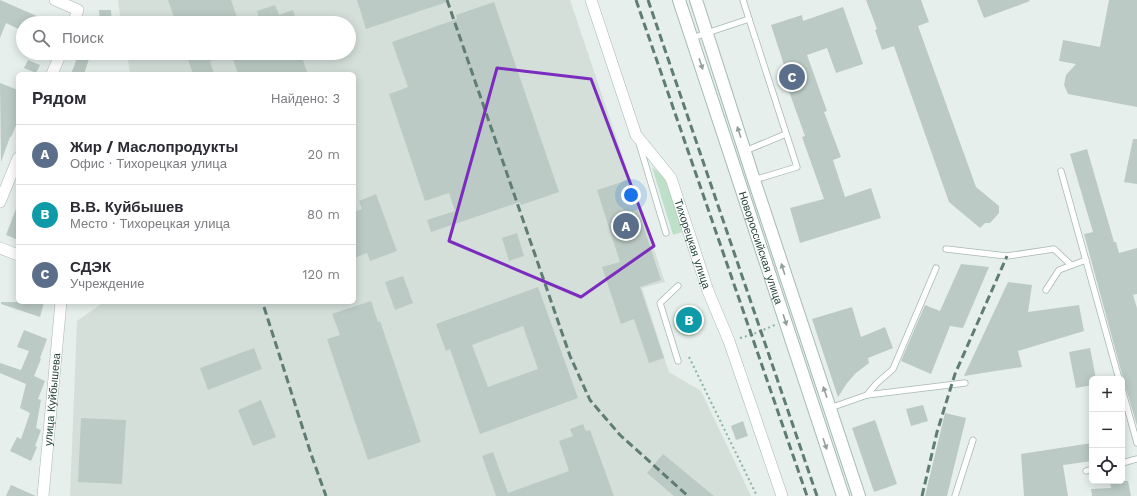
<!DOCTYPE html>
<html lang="ru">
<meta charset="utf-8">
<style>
body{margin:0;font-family:"Work Sans",sans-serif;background:#f2f2f3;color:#2b2b33}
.controls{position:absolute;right:12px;bottom:12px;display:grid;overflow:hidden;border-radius:6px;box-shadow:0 2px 10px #0003}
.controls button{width:36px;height:36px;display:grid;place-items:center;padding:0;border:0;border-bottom:1px solid #e1e1e2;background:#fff;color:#2b2b33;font:20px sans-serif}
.you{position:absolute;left:631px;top:195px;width:14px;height:14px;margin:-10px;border:3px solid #fff;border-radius:50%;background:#1a73e8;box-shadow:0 0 0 6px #1a73e833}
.badge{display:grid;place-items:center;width:26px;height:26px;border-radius:50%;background:#855347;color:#fff;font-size:13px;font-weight:700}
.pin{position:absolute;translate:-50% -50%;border:2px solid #fff;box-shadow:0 1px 4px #0006}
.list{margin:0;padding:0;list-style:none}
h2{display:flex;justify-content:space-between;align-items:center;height:52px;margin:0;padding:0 16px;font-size:17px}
h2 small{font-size:13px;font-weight:400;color:#7c7c81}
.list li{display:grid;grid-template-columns:26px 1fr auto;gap:12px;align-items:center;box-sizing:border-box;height:60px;padding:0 16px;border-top:1px solid #e1e1e2}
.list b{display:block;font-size:15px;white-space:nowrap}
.list p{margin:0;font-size:13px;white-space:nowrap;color:#7c7c81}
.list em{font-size:13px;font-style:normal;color:#7c7c81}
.icon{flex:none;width:22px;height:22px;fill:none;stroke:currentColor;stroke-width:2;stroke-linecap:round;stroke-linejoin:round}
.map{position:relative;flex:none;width:1137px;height:496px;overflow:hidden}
.search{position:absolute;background:#fff;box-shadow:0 2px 10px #0003;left:16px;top:16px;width:340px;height:44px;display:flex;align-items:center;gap:10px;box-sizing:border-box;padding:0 14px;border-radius:22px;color:#7c7c81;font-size:15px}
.panel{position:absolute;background:#fff;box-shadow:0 2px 10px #0003;left:16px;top:72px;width:340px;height:232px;border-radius:6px}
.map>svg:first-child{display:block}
.built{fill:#d4dfda}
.green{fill:#bfe0c8}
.building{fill:#bbcac4;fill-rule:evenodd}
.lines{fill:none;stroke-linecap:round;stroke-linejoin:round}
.service-casing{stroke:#a8b8b2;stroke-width:7}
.minor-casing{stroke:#a8b8b2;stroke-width:12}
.secondary-casing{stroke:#a4bbb3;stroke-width:14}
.path{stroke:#86b3a5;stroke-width:2;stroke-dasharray:2 3;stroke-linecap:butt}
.service{stroke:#fff;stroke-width:5.5}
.minor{stroke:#fff;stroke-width:11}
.secondary{stroke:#fff;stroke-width:12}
.rail{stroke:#5f7d75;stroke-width:3;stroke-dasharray:8 4;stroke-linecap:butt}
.oneway{fill:#92a09c}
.marked{fill:none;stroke:#7b2cbf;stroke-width:3;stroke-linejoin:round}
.labels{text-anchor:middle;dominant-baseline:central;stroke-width:3.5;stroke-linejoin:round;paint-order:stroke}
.street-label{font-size:11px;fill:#24423a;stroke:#f7fbf9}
</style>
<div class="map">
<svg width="1137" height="496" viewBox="0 0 1137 496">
<rect width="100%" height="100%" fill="#e6efeb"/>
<polygon class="built" points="118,0 570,0 665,282 642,288 669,372 701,391 751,496 70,496 77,321 104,302 354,302 354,74 130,74 127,53 349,53 349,23 121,23"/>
<g class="green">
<polygon points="652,167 664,177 675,205 682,232 673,235"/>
<circle cx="688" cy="321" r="15"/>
</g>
<g class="building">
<polygon points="0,0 7,3 53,23 23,23 23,31 6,23 0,38"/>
<polygon points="168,0 231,0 239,23 176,23"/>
<polygon points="357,0 447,0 447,2 366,29"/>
<polygon points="866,0 921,0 929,22 918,26 976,187 999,206 999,213 990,223 985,223 980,228 949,202 894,46 882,50 875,30 877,29"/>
<polygon points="977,0 1029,0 1030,1 984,18"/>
<polygon points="1109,0 1137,0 1137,107 1068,94 1064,85 1066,75 1076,64 1059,61 1063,40 1100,47"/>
<polygon points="494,2 559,192 521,205 520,202 431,232 427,220 455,211 449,193 425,201 389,94 408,87 392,42 457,19 456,15"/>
<polygon points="275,5 279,15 293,10 297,23 260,23 257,11"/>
<polygon points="843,7 863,64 836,73 827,48 807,55 827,111 824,112 841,157 833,160 845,197 871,188 881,218 800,243 790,208 824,199 802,137 805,136 781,69 785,68 771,25 802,15 803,21"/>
<polygon points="99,10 111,10 112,23 100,23"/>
<polygon points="79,53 91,53 84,74 71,74"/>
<polygon points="186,53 230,53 230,55 210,61 214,74 193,74"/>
<polygon points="231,53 292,53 293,58 301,55 308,74 238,74"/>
<polygon points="28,60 40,65 36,73 24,68"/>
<polygon points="0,83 18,90 18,121 11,137 10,137 1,162"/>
<polygon points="1133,139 1137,139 1137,184 1124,182"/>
<polygon points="1087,149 1114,242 1116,242 1119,253 1137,248 1137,294 1133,295 1137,308 1137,426 1126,388 1122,383 1123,378 1084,234 1093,232 1070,154"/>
<polygon points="628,180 661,280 640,287 664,358 649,363 634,319 621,324 602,267 620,262 597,190"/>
<polygon points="376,194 397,251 370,261 367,253 354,258 354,212 362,209 359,201"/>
<polygon points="17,206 18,206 18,240 6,235"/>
<polygon points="517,233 524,256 509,261 502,238"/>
<polygon points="961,264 989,267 963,328 950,326 931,374 901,361 925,305 940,311"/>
<polygon points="403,276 413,303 395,310 385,282"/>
<polygon points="1008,282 1032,285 1028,312 1079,305 1084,331 1018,351 1022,367 964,376"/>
<path d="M538,287L578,398L480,434L450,349L446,351L436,324ZM523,326L538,369L488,387L472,345Z"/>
<polygon points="371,301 378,322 380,321 421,442 368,460 327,339 340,335 332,314"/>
<polygon points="1,302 44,302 40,317 1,304"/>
<polygon points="852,307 861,337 885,327 893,348 868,358 869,363 856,373 847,383 838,397 812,319"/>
<polygon points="24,330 47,339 40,358 41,359 34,376 45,381 38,399 41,400 36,428 41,430 35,446 37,447 31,461 10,451 17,437 21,439 30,413 20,408 26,384 0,373 0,363 21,370 29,351 17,347"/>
<polygon points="254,348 262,369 208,390 200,368"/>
<polygon points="1090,348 1096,379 1092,379 1092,385 1076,388 1069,352"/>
<polygon points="261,400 276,437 253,446 238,410"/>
<polygon points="923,405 928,421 911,426 906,409"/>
<polygon points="945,413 966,418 947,496 925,496"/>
<polygon points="81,418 126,420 122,484 78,482"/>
<polygon points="875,420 897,484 874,492 852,428"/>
<polygon points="743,421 748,436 736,440 731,426"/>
<polygon points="583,424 586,431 590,430 614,496 496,496 482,456 493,452 508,493 569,471 559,441 573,436 570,429"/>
<polygon points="1092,443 1092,461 1063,465 1068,496 1024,496 1021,454"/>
<polygon points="663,454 714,496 674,496 647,473"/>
<polygon points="1110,481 1128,481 1131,496 1092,496 1091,489 1111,488"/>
<polygon points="11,485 36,496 6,496"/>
</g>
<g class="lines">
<g class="service-casing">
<g id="service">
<polyline points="743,0 749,19"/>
<polyline points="692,38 749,19 797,167 754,180"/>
<polyline points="639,143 666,233"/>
<polyline points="745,151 786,134"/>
<polyline points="1061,171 1119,379"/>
<polyline points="946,249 1007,256 1054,249 1071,265"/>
<polyline points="1046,290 1059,270 1086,260"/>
<polyline points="678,361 660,303 678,286"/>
<polyline points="1122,389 1137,443"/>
<polyline points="867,395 876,384 893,369 936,268"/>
<polyline points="830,408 867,395 965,383"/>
<polyline points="1122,463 1137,459"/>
<polyline points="1086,471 1092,469"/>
<polyline points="955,496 973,440"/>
</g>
</g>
<g class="minor-casing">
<g id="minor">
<polyline points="55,0 78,10 73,23"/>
<path id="s1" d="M591,0L636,135L671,178L708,291L729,341L782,496"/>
<polyline points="52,74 61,53"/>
<polyline points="0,202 18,158"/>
<polyline points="0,248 18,255"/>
<path id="s2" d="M43,496L61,302"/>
</g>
</g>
<g class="secondary-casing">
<g id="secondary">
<path id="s3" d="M679,0L843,496"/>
<polyline points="696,0 754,180 859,496"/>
</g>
</g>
<g class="path">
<polyline points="740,338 751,335 775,325"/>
<polyline points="689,357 757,496"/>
</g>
<use href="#service" class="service"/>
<use href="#minor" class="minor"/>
<use href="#secondary" class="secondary"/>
<g class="rail">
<polyline points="447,0 570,356 590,400 620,435 688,496"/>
<polyline points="636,0 807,496"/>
<polyline points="648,0 817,496"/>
<polyline points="264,307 311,454 326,496"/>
<polyline points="922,496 937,432 955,374 1007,256"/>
</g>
</g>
<defs><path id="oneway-solid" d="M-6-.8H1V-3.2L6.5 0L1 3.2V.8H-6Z"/></defs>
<g class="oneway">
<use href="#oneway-solid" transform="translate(701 64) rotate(72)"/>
<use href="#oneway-solid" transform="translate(739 132) rotate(-108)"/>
<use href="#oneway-solid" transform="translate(783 269) rotate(-108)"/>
<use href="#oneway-solid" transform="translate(785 320) rotate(72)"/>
<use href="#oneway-solid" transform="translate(825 392) rotate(-109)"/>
<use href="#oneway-solid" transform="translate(825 444) rotate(71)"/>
</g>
<path class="marked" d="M497,68L591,79L654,246L581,297L449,241Z"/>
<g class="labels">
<g class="street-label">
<text stroke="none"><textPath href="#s1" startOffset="267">Тихорецкая улица</textPath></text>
<text stroke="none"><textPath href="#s3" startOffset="261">Новороссийская улица</textPath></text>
<text stroke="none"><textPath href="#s2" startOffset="97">улица Куйбышева</textPath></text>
</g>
</g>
</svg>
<div class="controls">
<button>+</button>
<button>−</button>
<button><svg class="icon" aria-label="locate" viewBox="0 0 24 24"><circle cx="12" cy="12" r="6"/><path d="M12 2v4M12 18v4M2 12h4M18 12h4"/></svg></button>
</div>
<div class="you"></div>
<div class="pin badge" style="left:626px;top:226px;background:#5c6f8a">A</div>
<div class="pin badge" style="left:689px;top:320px;background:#0f9aa8">B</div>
<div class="pin badge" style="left:792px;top:77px;background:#5c6f8a">C</div>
<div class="search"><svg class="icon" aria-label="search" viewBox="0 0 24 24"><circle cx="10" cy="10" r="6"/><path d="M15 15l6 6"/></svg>Поиск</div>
<section class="panel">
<h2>Рядом<small>Найдено: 3</small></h2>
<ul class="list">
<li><span class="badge" style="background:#5c6f8a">A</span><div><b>Жир / Маслопродукты</b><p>Офис · Тихорецкая улица</p></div><em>20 m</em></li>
<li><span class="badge" style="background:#0f9aa8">B</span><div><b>В.В. Куйбышев</b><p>Место · Тихорецкая улица</p></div><em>80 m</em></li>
<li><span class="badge" style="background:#5c6f8a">C</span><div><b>СДЭК</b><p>Учреждение</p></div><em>120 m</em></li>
</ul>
</section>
</div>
